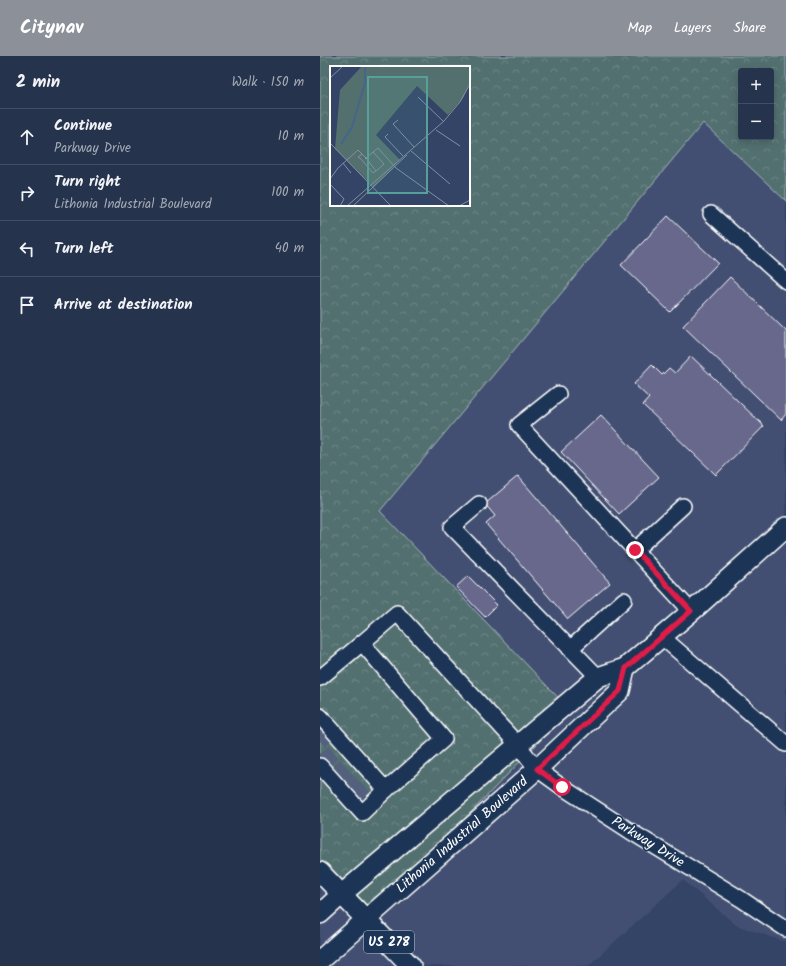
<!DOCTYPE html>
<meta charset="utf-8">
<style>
body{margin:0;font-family:Kalam,sans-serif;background:#2e3b54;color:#f1f3f6}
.controls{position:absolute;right:12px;top:12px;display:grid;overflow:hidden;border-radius:4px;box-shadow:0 2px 10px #0003}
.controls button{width:36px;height:36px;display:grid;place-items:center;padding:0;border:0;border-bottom:1px solid #424e65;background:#26334d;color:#f1f3f6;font:20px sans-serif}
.stop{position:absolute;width:12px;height:12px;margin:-9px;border:3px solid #e11d48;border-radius:50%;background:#fff}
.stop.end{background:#e11d48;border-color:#fff;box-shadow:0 1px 4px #0008}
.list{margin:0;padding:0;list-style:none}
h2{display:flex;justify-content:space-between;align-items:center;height:52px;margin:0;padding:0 16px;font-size:17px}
h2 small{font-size:13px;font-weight:400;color:#a4aab6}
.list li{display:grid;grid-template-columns:26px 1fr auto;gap:12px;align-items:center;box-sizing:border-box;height:56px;padding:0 16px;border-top:1px solid #424e65}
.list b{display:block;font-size:15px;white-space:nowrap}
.list p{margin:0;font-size:13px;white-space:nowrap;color:#a4aab6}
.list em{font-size:13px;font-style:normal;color:#a4aab6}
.icon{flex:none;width:22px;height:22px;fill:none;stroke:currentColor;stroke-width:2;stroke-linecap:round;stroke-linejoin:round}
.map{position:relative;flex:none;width:466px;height:910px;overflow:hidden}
header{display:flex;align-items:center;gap:24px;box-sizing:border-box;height:56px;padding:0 20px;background:#8c9099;color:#fff}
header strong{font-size:19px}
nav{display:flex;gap:22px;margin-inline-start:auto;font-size:14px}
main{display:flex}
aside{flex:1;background:#26334d}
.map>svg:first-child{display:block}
.built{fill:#434f72}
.forest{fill:url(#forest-crowns);stroke:#a9b8b7;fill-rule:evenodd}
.building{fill:#67688d;stroke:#fff}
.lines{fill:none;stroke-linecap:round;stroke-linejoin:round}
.minor-tunnel{stroke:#52607e;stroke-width:15;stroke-dasharray:15 8;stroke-linecap:butt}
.minor-casing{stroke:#fff;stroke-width:18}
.major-casing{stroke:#fff;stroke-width:22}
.minor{stroke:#1d3557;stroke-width:15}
.major{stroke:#1d3557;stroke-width:19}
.route{stroke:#e11d48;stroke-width:5}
.labels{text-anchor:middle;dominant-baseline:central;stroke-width:3.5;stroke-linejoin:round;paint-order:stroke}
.shield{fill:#1d3557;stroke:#bbc2cd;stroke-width:1}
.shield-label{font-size:13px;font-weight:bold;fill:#fff}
.street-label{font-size:14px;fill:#fff;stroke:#1d3557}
.inset-river{fill:none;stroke:#45658a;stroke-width:2}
.inset-road{fill:none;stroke:#858fa4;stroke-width:1}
.view{fill:#579f9a;fill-opacity:0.15;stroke:#579f9a;stroke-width:2}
.inset-edge{fill:none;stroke:#fff;stroke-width:2}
</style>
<header>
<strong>Citynav</strong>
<nav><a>Map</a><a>Layers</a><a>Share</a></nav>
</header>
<main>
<aside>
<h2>2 min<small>Walk · 150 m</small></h2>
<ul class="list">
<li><svg class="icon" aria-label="ahead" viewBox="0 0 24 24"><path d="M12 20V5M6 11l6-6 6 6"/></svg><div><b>Continue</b><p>Parkway Drive</p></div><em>10 m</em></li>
<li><svg class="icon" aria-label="right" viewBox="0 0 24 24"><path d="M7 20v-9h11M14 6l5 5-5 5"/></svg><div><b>Turn right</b><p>Lithonia Industrial Boulevard</p></div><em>100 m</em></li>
<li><svg class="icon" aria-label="left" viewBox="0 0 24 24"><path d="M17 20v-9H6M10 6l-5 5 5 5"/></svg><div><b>Turn left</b></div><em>40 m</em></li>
<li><svg class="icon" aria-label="arrive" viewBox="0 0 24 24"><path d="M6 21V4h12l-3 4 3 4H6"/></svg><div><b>Arrive at destination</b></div></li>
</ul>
</aside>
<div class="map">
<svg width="466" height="910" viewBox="0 0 466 910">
<defs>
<pattern id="forest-crowns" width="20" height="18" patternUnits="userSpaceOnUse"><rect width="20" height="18" fill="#53706f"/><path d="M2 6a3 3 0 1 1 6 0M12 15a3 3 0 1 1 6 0" fill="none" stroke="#6d8585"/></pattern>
</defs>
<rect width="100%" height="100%" fill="#334467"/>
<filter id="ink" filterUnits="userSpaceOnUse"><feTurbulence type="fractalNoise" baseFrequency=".025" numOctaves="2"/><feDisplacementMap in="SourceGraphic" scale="8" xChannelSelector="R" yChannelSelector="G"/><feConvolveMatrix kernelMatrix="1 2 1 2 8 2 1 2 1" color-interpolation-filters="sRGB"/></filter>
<g filter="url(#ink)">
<polygon class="built" points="383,67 466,145 466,886 416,869 363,824 268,910 0,910 0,827 250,654 60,455"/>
<path class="forest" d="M0,0H466V145L383,67L60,455L250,654L156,751L46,863L0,827ZM11,11H149V149H11ZM421,15H451V81H421Z"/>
<g class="building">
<polygon points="348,160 398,207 350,256 301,209"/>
<polygon points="410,221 466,275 466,358 461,364 363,270"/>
<polygon points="371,300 444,370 396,419 323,349 329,342 314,328 332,309 342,319 349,312 355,317"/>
<polygon points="281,359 339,421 299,458 241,396"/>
<polygon points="198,420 290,527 248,563 166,468 175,460 165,448"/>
<polygon points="148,520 177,549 165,561 136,531"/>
</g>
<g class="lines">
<g class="minor-tunnel">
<polyline points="0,685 6,680"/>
<polyline points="2,706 17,693"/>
<polyline points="14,719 29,706"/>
<polyline points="24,731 39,718"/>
<polyline points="35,742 48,729"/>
</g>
<g class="minor-casing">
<g id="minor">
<polyline points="391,158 466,225"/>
<polyline points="238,338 199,369 371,555"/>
<polyline points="159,448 132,471 278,621"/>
<polyline points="315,494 363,450"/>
<polyline points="342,581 466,688"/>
<polyline points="42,587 77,557 198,689 217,713 242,731 310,775 421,843 466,873"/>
<polyline points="250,593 304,544"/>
<polyline points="0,622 42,587 124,683 66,734 0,660"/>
<polyline points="0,710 42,757 66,734"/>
</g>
</g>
<g class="major-casing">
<g id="major">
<polyline points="0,816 91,910"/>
<polyline points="0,858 22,838 278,621 305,612 379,549 466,471"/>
<polyline points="0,904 217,713 300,635 305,612"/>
</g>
</g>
<use href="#minor" class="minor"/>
<use href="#major" class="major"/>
</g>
</g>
<g class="lines" filter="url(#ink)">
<polyline class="route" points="242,731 217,713 300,635 306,612 371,555 315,494"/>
</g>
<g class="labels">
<rect class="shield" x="44" y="875" width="50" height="22" rx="3"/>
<g class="shield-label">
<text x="69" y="886">US 278</text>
</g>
<g class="street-label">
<text transform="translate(142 779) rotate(-41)">Lithonia Industrial Boulevard</text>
<text transform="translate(328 786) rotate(32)">Parkway Drive</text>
</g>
</g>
<g transform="translate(10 10)">
<rect width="140" height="140" fill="#334467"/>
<path d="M32,0H140V17L133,32L118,49L87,20L46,69L70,94L44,121L5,83L10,24Z" fill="#53706f"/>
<path class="inset-river" d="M11,78L22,61L35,17V0"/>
<path class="inset-road" d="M0,12L13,0M88,31L113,55M68,54L63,58L84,81M106,64L130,80M58,68L55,71L73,90M0,77L61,140M81,85L120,118M43,86L48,82L66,102L119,140M32,88L28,91L31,93L43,107L46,105M13,97L21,107M0,113L8,102L28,84L36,92L46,105L54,98L43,86L36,92L35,93M0,118L14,133L10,140M17,140L114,55L130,36L140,18M23,140L77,89M129,140L140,134"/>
<path class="view" d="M38,11H97V127H38Z"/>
<rect width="140" height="140" class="inset-edge"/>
</g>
</svg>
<div class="controls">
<button>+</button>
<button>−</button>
</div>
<div class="stop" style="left:242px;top:731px"></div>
<div class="stop end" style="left:315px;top:494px"></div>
</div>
</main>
